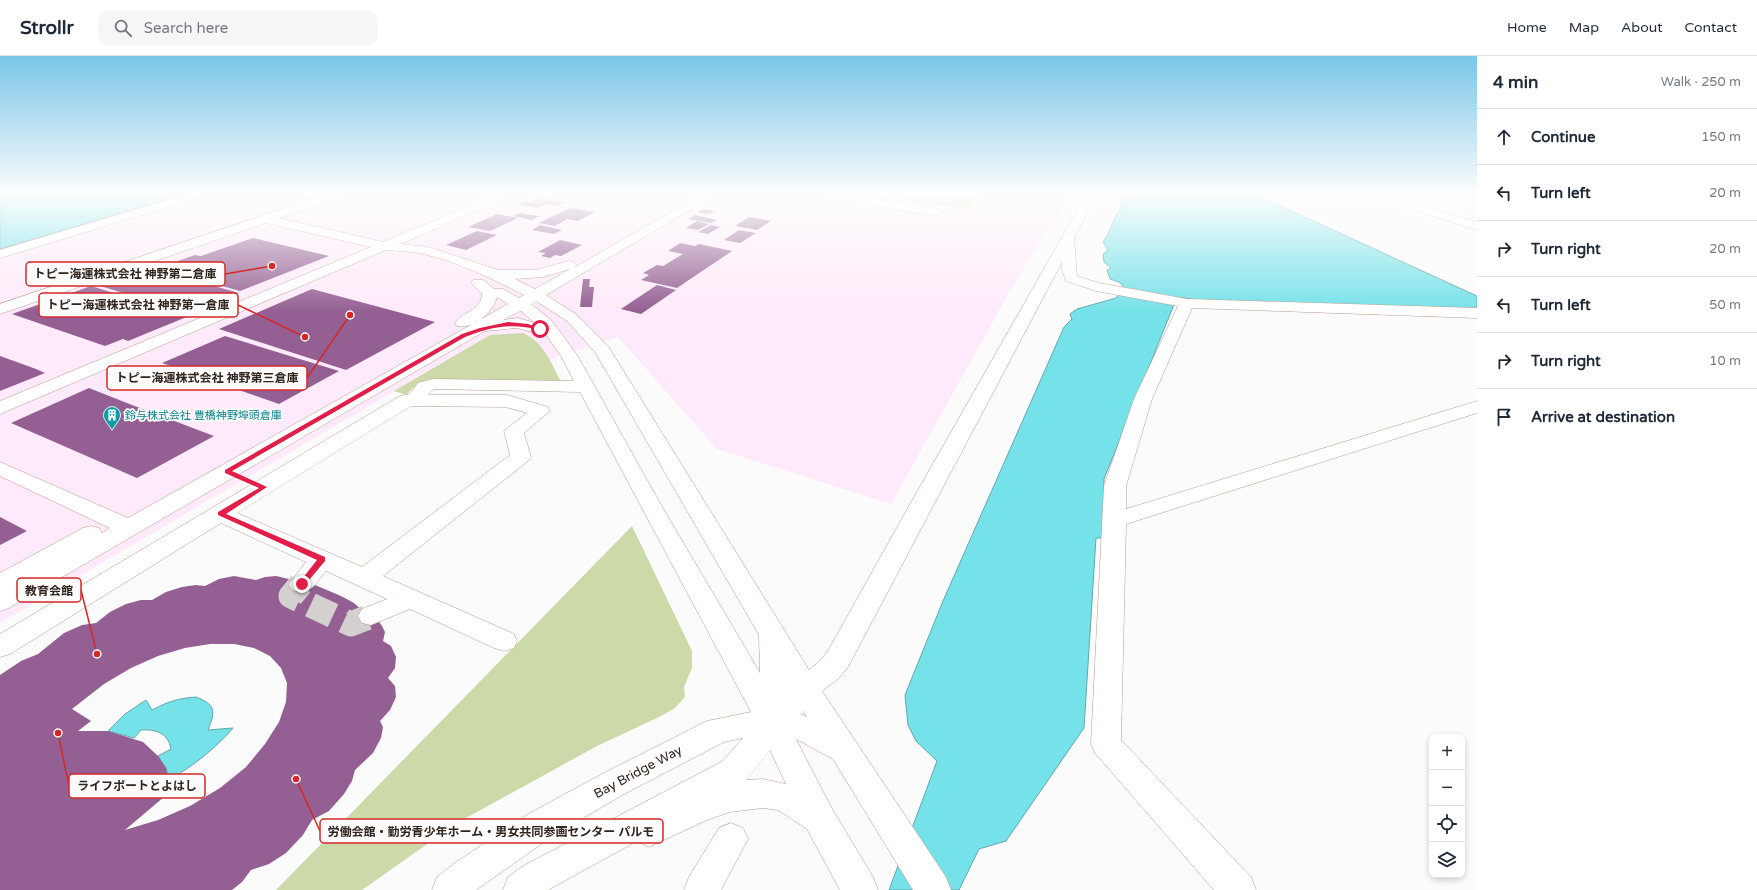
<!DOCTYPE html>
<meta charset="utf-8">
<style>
body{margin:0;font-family:"Varela Round","Noto Sans JP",sans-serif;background:#f6f6f7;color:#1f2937}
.controls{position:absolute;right:12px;bottom:12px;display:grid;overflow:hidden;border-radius:8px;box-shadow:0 2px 6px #0003}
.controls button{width:36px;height:36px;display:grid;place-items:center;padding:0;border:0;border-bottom:1px solid #e0e1e3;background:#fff;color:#1f2937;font:20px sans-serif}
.stop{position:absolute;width:12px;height:12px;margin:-9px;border:3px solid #e11d48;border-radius:50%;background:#fff}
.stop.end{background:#e11d48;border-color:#fff;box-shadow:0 1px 4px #0008}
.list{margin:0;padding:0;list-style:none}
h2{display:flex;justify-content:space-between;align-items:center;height:52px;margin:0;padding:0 16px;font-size:17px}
h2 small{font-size:13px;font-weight:400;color:#747a83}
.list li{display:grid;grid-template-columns:26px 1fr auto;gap:12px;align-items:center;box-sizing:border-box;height:56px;padding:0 16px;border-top:1px solid #e0e1e3}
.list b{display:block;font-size:15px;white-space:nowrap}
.list em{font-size:13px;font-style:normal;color:#747a83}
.icon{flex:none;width:22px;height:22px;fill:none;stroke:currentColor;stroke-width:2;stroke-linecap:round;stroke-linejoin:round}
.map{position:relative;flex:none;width:1477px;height:834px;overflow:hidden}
header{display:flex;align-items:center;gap:24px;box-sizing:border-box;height:56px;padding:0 20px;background:#fff;border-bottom:1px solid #e0e1e3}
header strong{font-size:19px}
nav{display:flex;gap:22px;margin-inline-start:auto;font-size:14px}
.search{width:280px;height:36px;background:#f6f6f7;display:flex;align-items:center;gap:10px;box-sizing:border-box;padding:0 14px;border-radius:12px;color:#747a83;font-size:15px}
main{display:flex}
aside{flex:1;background:#fff}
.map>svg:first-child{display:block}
.industrial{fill:#feeafa}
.green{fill:#ccd9a8}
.water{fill:#75e1e9;stroke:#61a8ac}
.building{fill:#945f93;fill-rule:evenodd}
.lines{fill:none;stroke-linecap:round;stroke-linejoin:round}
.minor-tunnel{stroke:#d3d0cf;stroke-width:25;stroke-dasharray:25 12;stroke-linecap:butt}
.minor-casing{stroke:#ba9a88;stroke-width:1}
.minor{fill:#fff;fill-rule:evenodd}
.route{fill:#e11d48}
.labels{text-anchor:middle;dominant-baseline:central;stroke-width:3.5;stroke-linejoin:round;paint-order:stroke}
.culture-label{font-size:11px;fill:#0d838f;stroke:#fbfbfb;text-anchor:start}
.near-street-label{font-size:13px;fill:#31241d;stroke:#fbfbfb}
.leader{fill:none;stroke:#d62828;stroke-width:1.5}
.callout-dot{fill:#d62828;stroke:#fbfbfb;stroke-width:1.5}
.callout{fill:#fbfbfb;stroke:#d62828;stroke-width:1.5}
.callout-label{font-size:12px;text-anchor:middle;font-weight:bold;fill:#31241d}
</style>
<header>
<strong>Strollr</strong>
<div class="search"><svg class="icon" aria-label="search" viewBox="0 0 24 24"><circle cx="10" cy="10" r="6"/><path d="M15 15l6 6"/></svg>Search here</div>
<nav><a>Home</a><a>Map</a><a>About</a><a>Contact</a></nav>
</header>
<main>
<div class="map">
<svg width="1477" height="834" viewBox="0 0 1477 834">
<rect width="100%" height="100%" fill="#fbfbfb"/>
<polygon class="industrial" points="182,139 1071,139 1014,228 891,448 717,393 618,281 549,304 535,284 490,279 0,567 0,193"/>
<g class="green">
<polygon points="874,139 983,139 969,154"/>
<path d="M523,277C543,285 552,308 561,326L430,324L419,326L406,339L394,335L490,279Z"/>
<polygon points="632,470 692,595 692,612 684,631 685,641 675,652 659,661 597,690 457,767 362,834 276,834"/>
</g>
<g class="water">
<polygon points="0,139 182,139 0,193"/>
<path d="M1124,139H1267L1270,145L1477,240V254L1204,245L1177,241L1104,423L1103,482H1096L1084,672L1006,785L979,793L959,834H889L937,705L916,685L908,669L905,639L943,545L1064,271L1072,263L1070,258L1077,253L1116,242L1124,231L1119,226L1110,223L1107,214L1111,212L1104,206L1103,198L1108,194L1103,186C1111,175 1113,162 1121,152L1120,145Z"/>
<path d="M196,641C217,649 215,656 208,674L233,672C214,694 194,709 169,724L166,712L158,700L171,693C168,677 156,673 141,674L134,682L108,675L125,658L146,644L152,654C167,646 179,642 196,641Z"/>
</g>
<g class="building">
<polygon points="540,142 565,146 557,150 532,145"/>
<polygon points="524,145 545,148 538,152 517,148"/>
<polygon points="570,152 595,156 578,165 567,163 555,170 539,167"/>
<polygon points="703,153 715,155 709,158 698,156"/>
<polygon points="520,157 531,159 540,160 532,164 513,160"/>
<polygon points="497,158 518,162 490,175 468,171"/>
<polygon points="695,159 717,164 711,167 688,163"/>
<polygon points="749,161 771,165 757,174 735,170"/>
<polygon points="697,165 709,168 698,174 686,172"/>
<polygon points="540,169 562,174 554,178 532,174"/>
<polygon points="711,169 720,171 708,178 698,176"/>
<polygon points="739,174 756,177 740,187 724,184"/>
<polygon points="477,175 497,179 466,194 446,189"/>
<polygon points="253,182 329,200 240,235 158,212 195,199 201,200"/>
<polygon points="560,184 582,189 561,200 555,199 550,202 541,200 546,197 538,196"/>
<polygon points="680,187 695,190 699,188 732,195 677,232 641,224 649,219 643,217 657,209 663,210 683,198 668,195"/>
<polygon points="147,211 239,237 189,257 97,229"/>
<polygon points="583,223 590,223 589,231 594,231 592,251 580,251"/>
<polygon points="657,229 676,234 641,258 621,253"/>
<polygon points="91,230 189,260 128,285 123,283 105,290 12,258"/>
<polygon points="312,233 435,266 346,314 219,273"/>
<polygon points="225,280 339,315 279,348 162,307"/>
<polygon points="0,300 36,313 45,317 0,335"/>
<polygon points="89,332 132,349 214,380 137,422 11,367"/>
<polygon points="0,461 27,475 0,489"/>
<path d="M234,520L256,524L265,521L276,520L297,525L300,528L315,529L341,540L354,547L366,558L377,563L382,570L385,576L383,585L391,590L396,601L395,612L388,622L395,630L396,641L390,654L380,665L383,671L381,682L373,697L355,714L352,725L344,738L329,755L312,764L303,779L286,797L269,808L251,814L242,826L232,834H0V619L21,605L38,598L64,577L82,569L96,567L110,556L126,548L141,544H152L166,536L182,531L196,529L205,530L219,523ZM210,588H234L254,592L270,600L281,612L287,627L286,646L279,666L265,688L246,711L220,732L190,750L158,764L125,774L171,735L166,712L158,700L143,686L108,675H78L91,665L72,653L104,628L131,612L158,600L185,592Z"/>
</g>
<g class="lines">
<polyline class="minor-tunnel" points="301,528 291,540 351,568 371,560"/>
<g class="minor-casing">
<g id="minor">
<polygon points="185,139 203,139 202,141 0,202 0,194"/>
<path d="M324,139H341L340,141L279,162L383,186L496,139H511L401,188L429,191L498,214H535L569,205L574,206L576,209L575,211L701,139H715L546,239L577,259L608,290L809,614L819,606L828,595L909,450L1086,139H1097L1074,182L1077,220L1099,227L1187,243L1477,252V262L1192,252L1152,343L1126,430V453L1477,345V357L1126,468L1121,684L1251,821L1256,834H1214L1095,697L1091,688L1104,430L1134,343L1178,250L1096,235L1066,225L1062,214V206L848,611L839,622L822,635L946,821L951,834H913L833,703L796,683L831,751L873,821L878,834H840L807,773L778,754L763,752L730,756L707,764L649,791L637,785L548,834H503L508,821L523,810L723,705L743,682L724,686L626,737L554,779L476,834H432L437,821L455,807L530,757L604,717L707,665L751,656L580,336L434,333L428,339H507L548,351L550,355L524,377L531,401L528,405L383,520L514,578L517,585L514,592L504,595L494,592L410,553L371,569L362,567L358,560L362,553L387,543L326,515C315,528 311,540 292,534L289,528L306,506L221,467L10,598L0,601V578L400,340L410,338L418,327L432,323L574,325L561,300L547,280L517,272L485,275L9,552L0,555V517L83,472L91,470L99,472L102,477L110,472L0,420V406L128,462L508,248L497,241C493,256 473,274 457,270L455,267C463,255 482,255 482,237L471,227L473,224H483L494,233H503L519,242L524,239C492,223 459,206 423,198C412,195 398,195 386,194L0,358V345L371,191L266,167L0,258V248ZM570,213L535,233L515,223L543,221ZM536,245L567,265L595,296L759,579L760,617L664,454L577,299L552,265L531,248ZM520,255H521L535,267L518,262L503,264ZM411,350L506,351L527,357L504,375L510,399L362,511L237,457ZM803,655L807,661L800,658ZM770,694L786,728L763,723L746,724Z"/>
<polygon points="824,139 852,139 936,152 942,156 936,160 829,142"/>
<polygon points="1369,139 1387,139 1477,166 1477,174 1370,141"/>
<polygon points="731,767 743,772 748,783 721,834 684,834 689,821 719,772"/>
</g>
</g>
<use href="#minor" class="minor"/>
</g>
<linearGradient id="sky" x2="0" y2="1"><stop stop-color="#7ac6e8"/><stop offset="0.54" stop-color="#fdfdfd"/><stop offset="1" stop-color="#fdfdfd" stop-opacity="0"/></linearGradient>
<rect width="1477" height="256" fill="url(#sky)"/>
<path class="route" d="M508,266L528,268L543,273L540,274C512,267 493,270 465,281L232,415L267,431L226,458L325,501V505L304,530H299L298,528L317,504L218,459V456L259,432L225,417V414L462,278L480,272Z"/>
<defs>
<g id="building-pin" transform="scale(0.9)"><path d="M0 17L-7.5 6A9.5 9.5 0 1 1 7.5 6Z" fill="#0f9aa8" stroke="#fbfbfb"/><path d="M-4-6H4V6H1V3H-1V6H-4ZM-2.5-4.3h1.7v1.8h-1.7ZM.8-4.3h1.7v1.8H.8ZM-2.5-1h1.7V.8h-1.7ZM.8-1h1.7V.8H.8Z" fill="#fff"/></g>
</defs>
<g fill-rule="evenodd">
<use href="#building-pin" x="112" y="359"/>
</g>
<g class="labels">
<g class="culture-label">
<text x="125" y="359">鈴与株式会社 豊橋神野埠頭倉庫</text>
</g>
<g class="near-street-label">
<text transform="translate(638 716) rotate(-28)">Bay Bridge Way</text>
</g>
</g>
<path class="leader" d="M272 210L225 218M305 281L238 249M350 259L307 322M97 598L81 534M58 677L69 730M296 723L320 775"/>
<g class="callout-dot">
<circle cx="272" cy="210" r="4"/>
<circle cx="305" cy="281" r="4"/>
<circle cx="350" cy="259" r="4"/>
<circle cx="97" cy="598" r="4"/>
<circle cx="58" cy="677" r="4"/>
<circle cx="296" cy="723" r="4"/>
</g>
<g class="callout">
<rect x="26" y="206" width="199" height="24" rx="4"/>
<rect x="39" y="237" width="199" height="24" rx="4"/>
<rect x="107" y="310" width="200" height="24" rx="4"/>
<rect x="17" y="522" width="64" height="24" rx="4"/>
<rect x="69" y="718" width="136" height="24" rx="4"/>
<rect x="320" y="763" width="343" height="24" rx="4"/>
</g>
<g class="callout-label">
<text x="125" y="222">トピー海運株式会社 神野第二倉庫</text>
<text x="138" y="253">トピー海運株式会社 神野第一倉庫</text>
<text x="207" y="326">トピー海運株式会社 神野第三倉庫</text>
<text x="49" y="539">教育会館</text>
<text x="137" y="734">ライフポートとよはし</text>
<text x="491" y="780">労働会館・勤労青少年ホーム・男女共同参画センター パルモ</text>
</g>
</svg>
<div class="controls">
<button>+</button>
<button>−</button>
<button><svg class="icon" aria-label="locate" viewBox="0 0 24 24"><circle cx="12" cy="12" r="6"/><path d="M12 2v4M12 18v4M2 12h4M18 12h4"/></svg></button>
<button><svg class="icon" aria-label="layers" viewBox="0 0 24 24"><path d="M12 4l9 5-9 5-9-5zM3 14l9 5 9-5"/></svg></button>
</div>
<div class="stop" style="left:540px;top:273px"></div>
<div class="stop end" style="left:302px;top:528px"></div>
</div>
<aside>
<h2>4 min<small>Walk · 250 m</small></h2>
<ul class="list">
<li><svg class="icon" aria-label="ahead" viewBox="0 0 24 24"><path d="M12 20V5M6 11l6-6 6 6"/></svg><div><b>Continue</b></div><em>150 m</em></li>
<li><svg class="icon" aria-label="left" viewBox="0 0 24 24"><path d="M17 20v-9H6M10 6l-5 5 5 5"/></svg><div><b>Turn left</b></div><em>20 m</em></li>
<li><svg class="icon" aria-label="right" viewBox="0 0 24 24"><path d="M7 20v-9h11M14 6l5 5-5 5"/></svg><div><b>Turn right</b></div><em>20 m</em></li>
<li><svg class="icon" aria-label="left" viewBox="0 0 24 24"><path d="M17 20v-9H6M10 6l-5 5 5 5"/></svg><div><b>Turn left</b></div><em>50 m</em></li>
<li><svg class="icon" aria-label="right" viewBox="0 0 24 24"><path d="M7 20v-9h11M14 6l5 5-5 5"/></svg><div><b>Turn right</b></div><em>10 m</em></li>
<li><svg class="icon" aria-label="arrive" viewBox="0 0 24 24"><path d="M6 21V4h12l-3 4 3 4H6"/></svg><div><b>Arrive at destination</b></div></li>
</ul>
</aside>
</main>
